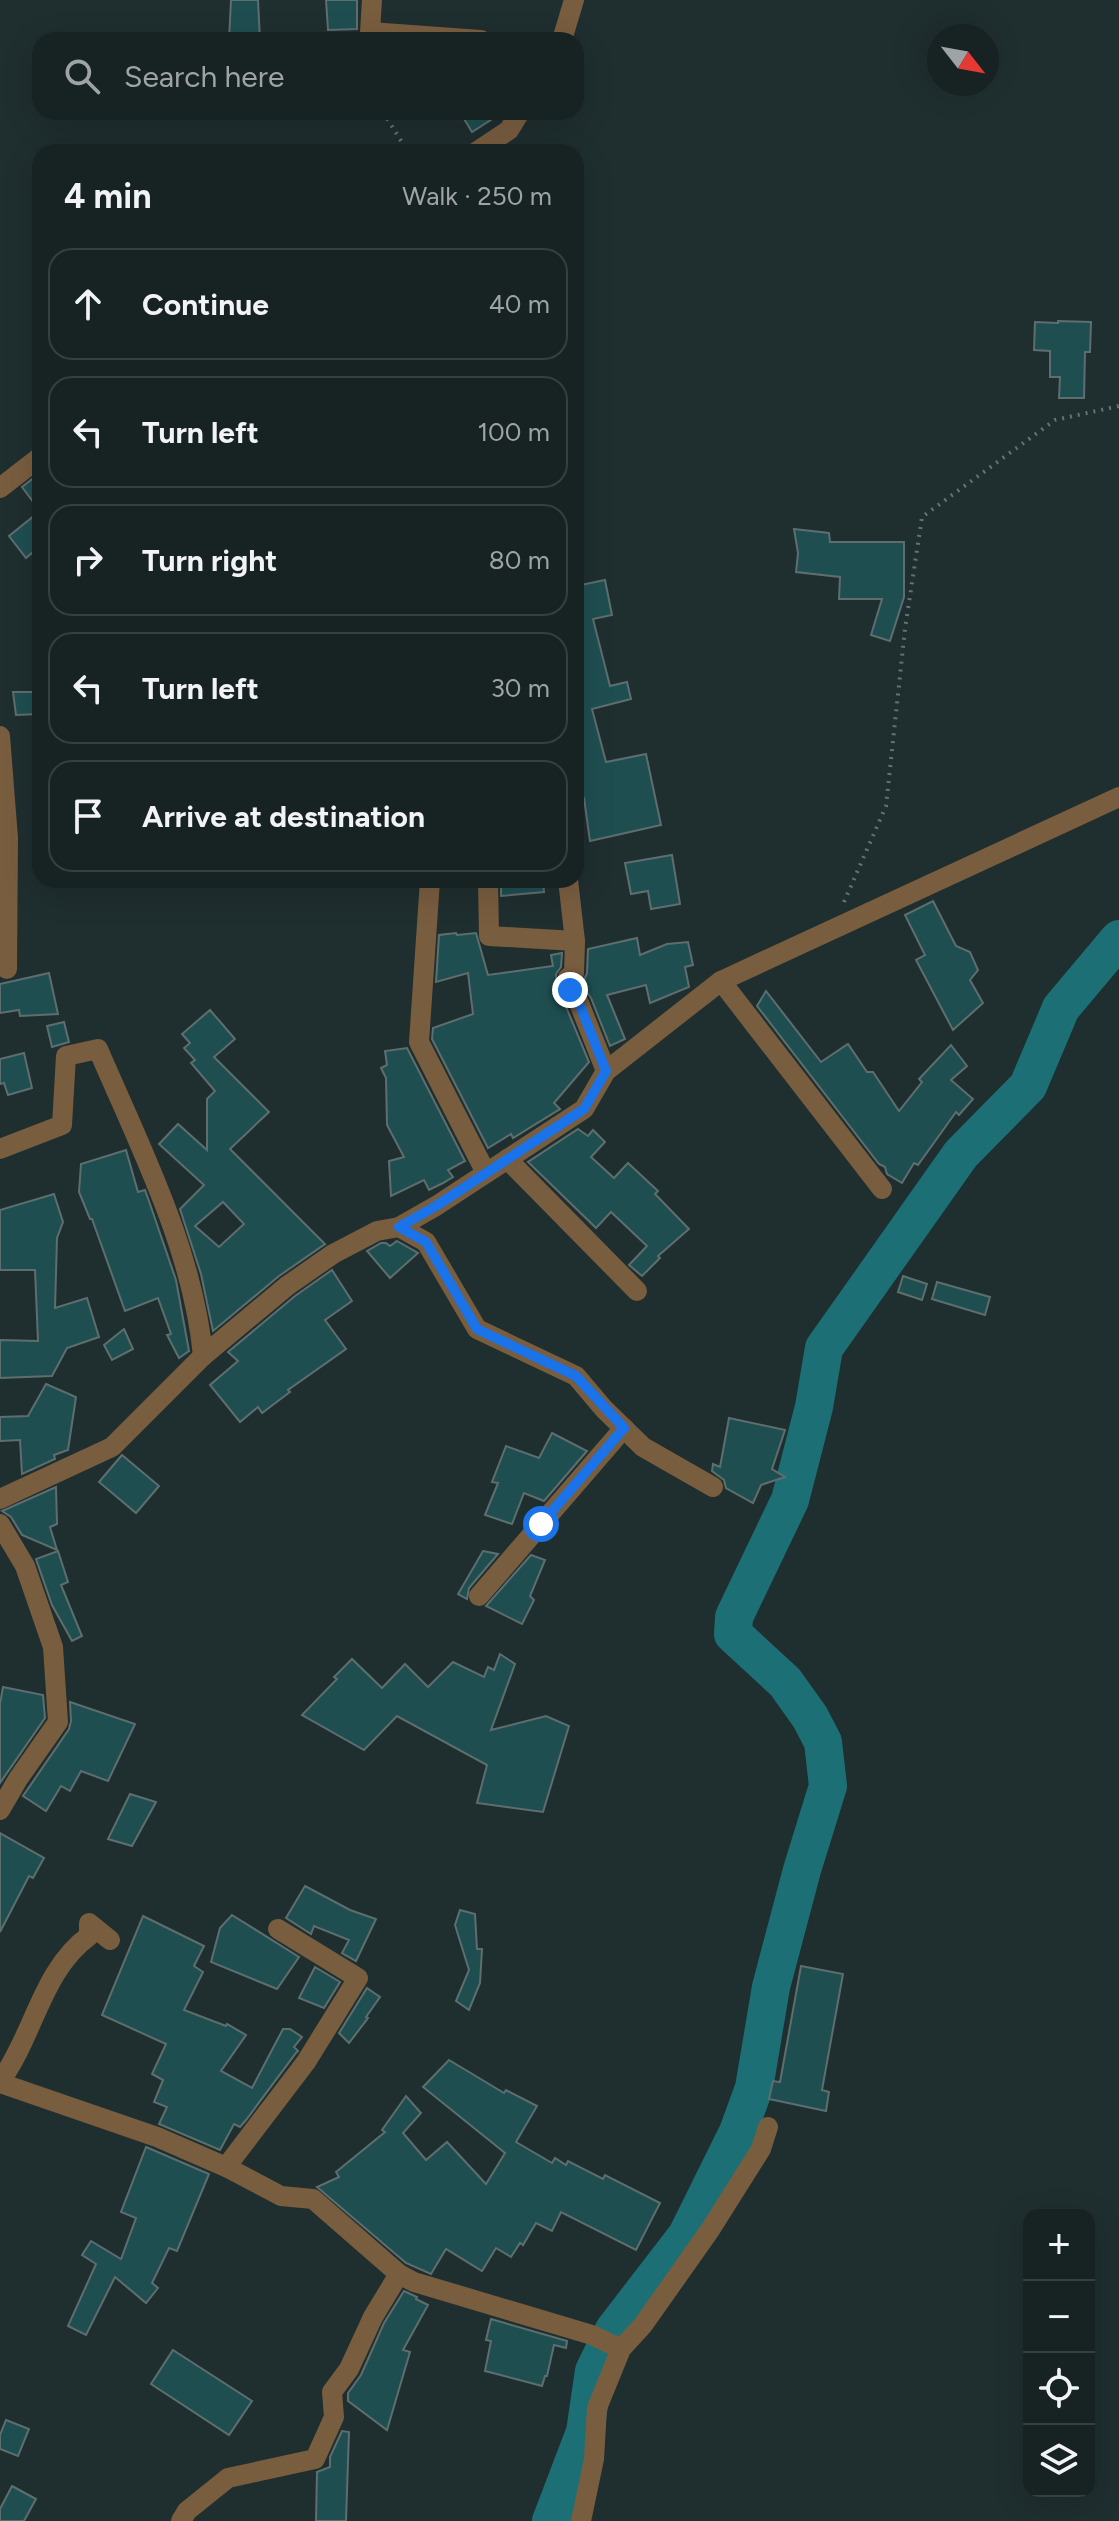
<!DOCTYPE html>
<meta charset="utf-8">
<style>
body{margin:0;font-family:Figtree,sans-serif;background:#242f30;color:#f1f3f6}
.controls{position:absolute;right:24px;bottom:24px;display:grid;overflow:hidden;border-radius:16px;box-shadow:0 8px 32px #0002}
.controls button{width:72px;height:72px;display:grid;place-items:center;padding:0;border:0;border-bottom:2px solid #363f41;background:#172223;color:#f1f3f6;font:40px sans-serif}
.compass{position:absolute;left:927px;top:24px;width:72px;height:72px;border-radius:50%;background:#172223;box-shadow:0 8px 32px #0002;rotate:121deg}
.stop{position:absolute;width:24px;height:24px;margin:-18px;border:6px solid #1a73e8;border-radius:50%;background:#fff}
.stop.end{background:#1a73e8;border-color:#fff;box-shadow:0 2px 8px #0008}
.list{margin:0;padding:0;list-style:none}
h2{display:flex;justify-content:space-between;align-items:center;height:104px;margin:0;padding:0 32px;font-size:34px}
h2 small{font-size:26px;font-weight:400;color:#9ea4a6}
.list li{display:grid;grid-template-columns:52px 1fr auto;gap:24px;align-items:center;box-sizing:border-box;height:112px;margin:0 16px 16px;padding:0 16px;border:2px solid #363f41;border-radius:24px}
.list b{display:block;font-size:30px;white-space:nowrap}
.list em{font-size:26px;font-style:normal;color:#9ea4a6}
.icon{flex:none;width:44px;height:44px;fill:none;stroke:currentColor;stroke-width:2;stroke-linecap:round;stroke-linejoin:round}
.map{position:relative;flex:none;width:1119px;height:2521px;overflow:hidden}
.search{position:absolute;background:#172223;box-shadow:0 8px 32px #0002;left:32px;top:32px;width:552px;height:88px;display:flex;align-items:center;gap:20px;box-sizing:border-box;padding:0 28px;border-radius:24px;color:#9ea4a6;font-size:30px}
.panel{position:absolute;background:#172223;box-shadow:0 8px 32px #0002;left:32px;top:144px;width:552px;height:744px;border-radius:24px}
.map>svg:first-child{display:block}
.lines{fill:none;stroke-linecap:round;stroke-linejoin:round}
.river{stroke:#1c7075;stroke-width:38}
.building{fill:#1f4e51;stroke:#5e6e6f;stroke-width:2;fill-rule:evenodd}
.path{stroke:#657273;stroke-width:4;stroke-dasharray:2 6;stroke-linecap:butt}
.minor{stroke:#795d3f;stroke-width:20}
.route{stroke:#1a73e8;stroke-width:10}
</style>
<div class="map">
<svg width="1119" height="2521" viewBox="0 0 1119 2521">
<rect width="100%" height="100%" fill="#1f2e2f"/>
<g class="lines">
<polyline class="river" points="551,2521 585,2432 594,2371 614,2330 687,2235 738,2132 754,2088 771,1987 802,1870 828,1786 823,1742 810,1717 785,1682 733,1634 734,1617 790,1500 814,1407 824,1348 961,1154 1028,1086 1061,1008 1119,939"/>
</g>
<g class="building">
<polygon points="231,0 258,0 260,40 229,40"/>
<polygon points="326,0 357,0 357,29 328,30"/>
<polygon points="460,112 503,112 472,132"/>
<polygon points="1058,321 1091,322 1090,352 1085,352 1084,398 1059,398 1060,377 1050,377 1050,351 1034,350 1035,322 1058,323"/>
<polygon points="40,473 40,546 26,558 9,536 40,511 22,487"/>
<polygon points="794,529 829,533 830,542 904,542 904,597 890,641 871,635 882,599 839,599 840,577 796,572 798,553"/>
<polygon points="605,580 612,615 593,619 610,686 627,682 631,699 592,709 606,762 646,754 661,825 590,841 584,798 576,799 576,586"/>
<polygon points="13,692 34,692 38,714 16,715"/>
<polygon points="672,855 680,904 651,909 648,891 631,894 625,863"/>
<polygon points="501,880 543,880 544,892 501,896"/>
<polygon points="933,901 956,946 970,952 978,970 970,980 983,1003 953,1030 916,960 925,955 905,915"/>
<polygon points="456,933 457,935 476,933 488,975 553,966 551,955 562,953 561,967 556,974 557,992 567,1009 589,1062 554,1103 560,1109 513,1138 511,1134 488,1148 432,1039 433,1028 473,1014 468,973 436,982 439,935"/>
<polygon points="637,938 640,955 667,944 688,942 693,965 685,967 689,987 650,1003 646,985 607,995 625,1039 610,1046 591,998 582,985 587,973 588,949"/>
<polygon points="49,973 58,1014 20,1016 19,1010 0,1013 0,984"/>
<polygon points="766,991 821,1062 848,1044 867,1072 873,1072 899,1111 922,1082 919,1079 951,1045 967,1066 951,1080 973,1099 959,1115 956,1112 918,1165 914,1163 902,1183 887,1174 885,1167 879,1164 757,1006"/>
<path d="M210,1010L235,1039L214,1057L269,1112L230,1149L325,1244L279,1276L213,1331L201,1274L180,1209L204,1185L159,1144L178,1124L207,1150V1099L215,1091L191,1063L195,1060L184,1048L190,1043L182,1034ZM223,1202L244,1224L219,1247L195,1226Z"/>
<polygon points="64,1022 69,1042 52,1047 47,1026"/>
<polygon points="407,1048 465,1161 448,1170 453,1177 443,1183 429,1190 424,1180 391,1196 389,1161 404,1157 387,1125 386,1078 381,1068 387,1065 385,1051"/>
<polygon points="24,1053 32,1088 8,1095 4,1083 0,1084 0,1059"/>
<polygon points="578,1129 588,1136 593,1130 605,1142 591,1157 614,1178 628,1163 658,1191 655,1194 689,1229 658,1256 660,1258 642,1276 629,1265 647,1246 611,1212 596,1228 528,1162"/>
<polygon points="126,1150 138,1192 145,1190 150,1204 176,1280 189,1351 179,1358 167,1335 171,1334 158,1298 125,1311 92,1219 90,1219 79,1192 81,1164"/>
<polygon points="54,1194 63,1222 57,1238 55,1308 87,1298 99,1337 67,1348 52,1376 0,1378 0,1340 38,1341 35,1270 0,1270 0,1210"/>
<polygon points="397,1241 418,1253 390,1278 367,1251 381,1243 386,1243 390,1246"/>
<polygon points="332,1270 352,1301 325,1320 346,1349 288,1390 290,1392 262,1413 258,1407 240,1422 210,1385 238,1361 228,1352 295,1296"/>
<polygon points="903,1276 927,1284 922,1300 898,1292"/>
<polygon points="937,1282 990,1297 985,1315 932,1299"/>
<polygon points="124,1329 133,1349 112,1360 104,1345"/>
<polygon points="46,1384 76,1397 68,1450 54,1455 55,1459 22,1474 20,1440 0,1441 0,1417 28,1416"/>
<polygon points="729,1418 785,1430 772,1469 785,1477 761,1485 753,1503 726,1488 724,1480 712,1471 713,1464 720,1467"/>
<polygon points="552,1433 587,1451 544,1501 524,1493 512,1524 485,1515 498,1483 492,1482 506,1446 539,1458"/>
<polygon points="122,1455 159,1486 136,1513 99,1482"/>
<polygon points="56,1487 57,1524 50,1527 57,1550 22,1535 11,1517 2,1511"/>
<polygon points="58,1551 68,1582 61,1585 82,1636 72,1641 52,1605 36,1559"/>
<polygon points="483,1551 498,1554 469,1588 467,1599 458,1594"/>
<polygon points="531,1555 545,1560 530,1596 534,1600 522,1624 486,1606"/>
<polygon points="500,1654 515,1664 491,1730 546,1716 569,1726 543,1812 477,1803 487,1765 397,1716 364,1750 302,1715 337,1679 334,1677 352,1659 382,1688 405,1664 428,1687 453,1662 484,1677 488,1667 494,1670"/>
<polygon points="3,1687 43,1695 45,1718 0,1783 0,1704"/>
<polygon points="70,1702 135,1724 108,1781 81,1771 70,1791 61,1786 46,1811 23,1796 69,1729 71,1721"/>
<polygon points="130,1794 156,1802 132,1846 108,1839"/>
<polygon points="0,1833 44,1858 33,1878 29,1876 0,1932"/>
<polygon points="305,1886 350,1910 376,1919 356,1961 342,1953 349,1940 314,1926 311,1934 286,1918"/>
<polygon points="460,1910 475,1914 477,1949 482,1949 480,1983 469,2010 456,2001 469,1970 455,1925"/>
<polygon points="232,1915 299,1957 277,1989 211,1962 220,1928"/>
<polygon points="143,1916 204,1946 194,1966 203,1972 184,2010 226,2026 227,2024 246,2035 221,2071 252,2088 283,2029 290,2029 302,2037 294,2047 298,2051 296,2053 246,2120 240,2127 234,2124 220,2150 159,2124 167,2107 154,2102 163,2080 152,2074 166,2044 102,2015"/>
<polygon points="801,1966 843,1974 822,2090 829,2092 826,2111 769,2099 773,2081 780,2082"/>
<polygon points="315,1967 340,1982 324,2008 299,1998"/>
<polygon points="367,1988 380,1997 366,2017 368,2018 349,2043 339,2033"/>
<polygon points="449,2060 504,2093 506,2090 537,2106 516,2142 552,2163 555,2158 566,2165 568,2161 603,2179 605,2175 660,2203 636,2250 561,2212 552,2231 536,2223 523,2245 520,2243 511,2257 496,2248 482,2271 446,2249 431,2274 406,2263 317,2187 339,2177 336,2172 385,2132 382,2130 406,2096 421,2113 403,2133 426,2160 447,2142 486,2184 505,2153 423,2087"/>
<polygon points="146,2147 209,2174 177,2251 169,2248 152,2283 158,2288 146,2303 115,2277 86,2335 68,2326 96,2264 82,2255 91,2241 121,2259 136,2218 121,2212"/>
<polygon points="404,2291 417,2297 416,2299 428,2305 403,2350 410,2352 387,2430 348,2401 348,2393 361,2375 384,2323"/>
<polygon points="491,2319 567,2341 566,2348 554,2345 547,2376 545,2376 542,2386 485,2371 491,2341 486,2340"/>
<polygon points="173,2350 252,2401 229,2435 151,2384"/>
<polygon points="6,2420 29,2429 18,2456 0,2449 0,2435"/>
<polygon points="342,2431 349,2432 346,2521 316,2521 317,2472 330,2467 330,2457"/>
<polygon points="12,2486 36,2499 24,2521 0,2521 0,2509"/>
</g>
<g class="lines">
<g class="path">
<polyline points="338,40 352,37"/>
<polyline points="383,112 408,152"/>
<polyline points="844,902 886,806 905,629 922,517 1055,420 1119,406"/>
</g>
<g class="minor">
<polyline points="372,0 370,32 481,40"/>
<polyline points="562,40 574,0"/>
<polyline points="476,152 509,130 520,112"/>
<polyline points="0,488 40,457"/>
<polyline points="0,736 8,838 7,969"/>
<polyline points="430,880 419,1042 486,1173"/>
<polyline points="488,880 489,936 575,941"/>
<polyline points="568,880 575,941 574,973 568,978 570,990 579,1003 606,1071"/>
<polyline points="721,981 882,1189"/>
<path d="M0,1149L62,1125L66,1056L98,1049C140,1147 193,1249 203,1356"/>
<polyline points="507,1159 637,1291"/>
<polyline points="399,1227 426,1242 477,1329 576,1376 604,1409 643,1447 713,1487"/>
<polyline points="0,1499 112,1447 203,1356 287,1286 333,1254 377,1231 399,1227 436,1206 584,1109 606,1071 721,981 1119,797"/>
<polyline points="0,1524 25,1566 53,1647 58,1722 18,1779 0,1810"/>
<polyline points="479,1596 624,1428"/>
<path d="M3,2077C34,2033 43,1969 89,1936V1923L110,1940"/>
<polyline points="0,2083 157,2137 226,2167 281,2196 313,2199 399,2274 414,2282 592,2335 621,2349"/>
<polyline points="226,2167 306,2062 358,1978 278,1929"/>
<polyline points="181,2521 187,2511 228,2478 315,2459 334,2417 332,2392 349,2369 373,2317 399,2274"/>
<polyline points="581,2521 594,2459 597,2408 621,2349 643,2325 710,2230 761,2149 768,2127"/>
</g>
</g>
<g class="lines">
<polyline class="route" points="541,1524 624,1428 576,1376 477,1329 426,1242 399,1227 436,1206 584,1109 606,1071 579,1003 570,990"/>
</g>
</svg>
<div class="controls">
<button>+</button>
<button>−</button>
<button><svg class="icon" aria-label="locate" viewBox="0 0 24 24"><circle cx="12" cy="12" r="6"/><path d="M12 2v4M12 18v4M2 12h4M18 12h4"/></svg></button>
<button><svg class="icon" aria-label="layers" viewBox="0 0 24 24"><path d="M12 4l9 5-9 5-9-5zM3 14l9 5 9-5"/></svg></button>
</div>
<svg class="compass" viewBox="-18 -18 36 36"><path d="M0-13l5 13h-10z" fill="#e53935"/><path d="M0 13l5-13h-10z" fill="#9ea4a6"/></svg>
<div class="stop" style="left:541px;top:1524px"></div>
<div class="stop end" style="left:570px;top:990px"></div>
<div class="search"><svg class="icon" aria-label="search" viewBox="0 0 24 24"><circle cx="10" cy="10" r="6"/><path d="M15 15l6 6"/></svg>Search here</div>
<section class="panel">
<h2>4 min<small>Walk · 250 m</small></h2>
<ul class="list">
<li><svg class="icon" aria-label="ahead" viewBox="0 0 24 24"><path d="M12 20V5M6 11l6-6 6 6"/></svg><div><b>Continue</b></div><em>40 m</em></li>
<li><svg class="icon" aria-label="left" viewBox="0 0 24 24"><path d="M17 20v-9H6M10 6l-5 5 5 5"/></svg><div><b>Turn left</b></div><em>100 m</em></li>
<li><svg class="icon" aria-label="right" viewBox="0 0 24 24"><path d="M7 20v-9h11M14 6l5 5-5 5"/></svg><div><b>Turn right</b></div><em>80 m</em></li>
<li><svg class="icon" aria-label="left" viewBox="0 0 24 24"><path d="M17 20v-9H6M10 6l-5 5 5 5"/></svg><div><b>Turn left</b></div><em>30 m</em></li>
<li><svg class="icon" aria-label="arrive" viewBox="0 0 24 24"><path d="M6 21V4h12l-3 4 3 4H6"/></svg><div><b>Arrive at destination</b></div></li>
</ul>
</section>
</div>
